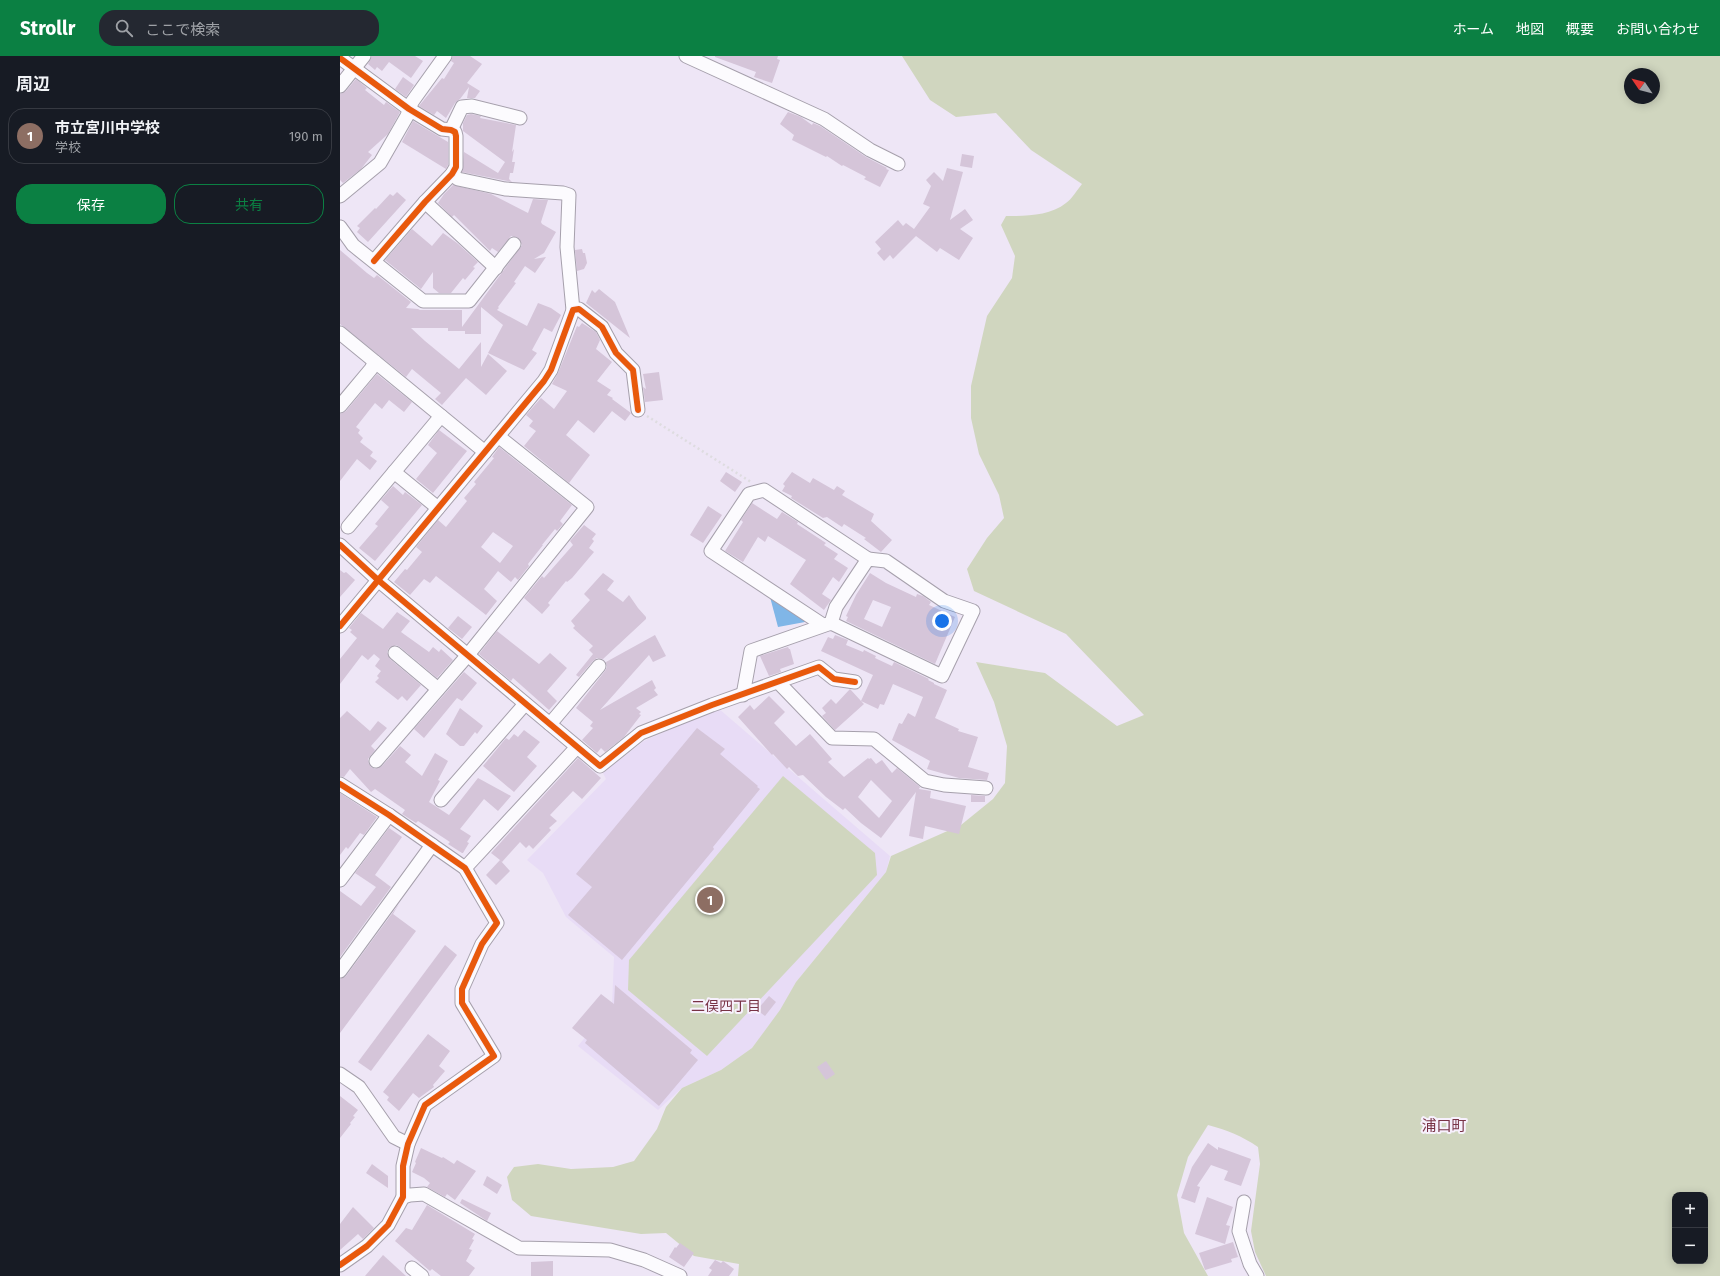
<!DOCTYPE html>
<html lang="ja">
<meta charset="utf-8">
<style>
body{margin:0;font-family:"Fira Sans","Noto Sans JP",sans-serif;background:#242831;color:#f1f3f6}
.controls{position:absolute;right:12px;bottom:12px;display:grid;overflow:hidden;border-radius:8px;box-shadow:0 2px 10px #0003}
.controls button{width:36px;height:36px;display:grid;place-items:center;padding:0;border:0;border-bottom:1px solid #363941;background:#171b24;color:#f1f3f6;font:20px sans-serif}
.compass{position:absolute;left:1284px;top:12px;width:36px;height:36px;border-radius:50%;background:#171b24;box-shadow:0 2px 10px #0003;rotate:305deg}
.you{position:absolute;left:602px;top:565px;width:14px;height:14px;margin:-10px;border:3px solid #fff;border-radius:50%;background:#1a73e8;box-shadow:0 0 0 6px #1a73e833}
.badge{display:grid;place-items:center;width:26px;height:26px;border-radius:50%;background:#0b8043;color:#fff;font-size:13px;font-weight:700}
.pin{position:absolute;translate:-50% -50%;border:2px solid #fff;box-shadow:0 1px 4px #0006}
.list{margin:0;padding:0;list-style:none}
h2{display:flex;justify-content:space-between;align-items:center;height:52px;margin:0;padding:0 16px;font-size:17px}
h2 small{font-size:13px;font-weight:400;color:#9ea1a6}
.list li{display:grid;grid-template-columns:26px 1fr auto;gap:12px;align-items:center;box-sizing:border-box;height:56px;margin:0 8px 8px;padding:0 8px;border:1px solid #363941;border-radius:16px}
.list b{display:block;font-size:15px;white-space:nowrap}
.list p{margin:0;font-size:13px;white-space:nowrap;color:#9ea1a6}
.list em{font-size:13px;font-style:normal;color:#9ea1a6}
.actions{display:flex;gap:8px;padding:12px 16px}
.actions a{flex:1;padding:9px 0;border:1px solid #0b8043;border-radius:16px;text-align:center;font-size:14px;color:#0b8043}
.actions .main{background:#0b8043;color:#fff}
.icon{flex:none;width:22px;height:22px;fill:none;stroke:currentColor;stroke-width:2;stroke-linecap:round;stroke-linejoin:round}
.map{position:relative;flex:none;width:1380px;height:1220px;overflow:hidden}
header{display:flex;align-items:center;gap:24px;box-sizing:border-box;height:56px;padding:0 20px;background:#0b8043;color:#fff}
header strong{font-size:19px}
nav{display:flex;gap:22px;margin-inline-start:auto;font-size:14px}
.search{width:280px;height:36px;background:#242831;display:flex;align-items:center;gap:10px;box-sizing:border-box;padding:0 14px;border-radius:16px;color:#9ea1a6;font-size:15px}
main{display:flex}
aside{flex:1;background:#171b24}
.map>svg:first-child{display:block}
.built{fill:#e8dcf6}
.green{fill:#d0d6bf;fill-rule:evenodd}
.water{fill:#80b6e7}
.building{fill:#d5c5d9;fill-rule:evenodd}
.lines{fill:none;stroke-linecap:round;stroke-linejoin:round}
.minor-casing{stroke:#a6a0ac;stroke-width:15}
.path{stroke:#dedce0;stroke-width:2.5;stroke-dasharray:2 3;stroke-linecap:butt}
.minor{stroke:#fcfbfe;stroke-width:13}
.cycleway-casing{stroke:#f7f1fd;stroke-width:8}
.cycleway{stroke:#e8590c;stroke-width:6}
.labels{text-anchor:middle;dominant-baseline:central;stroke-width:4;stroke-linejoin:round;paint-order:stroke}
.neighbourhood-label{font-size:14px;fill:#783245;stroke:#f7f1fd}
.quarter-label{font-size:15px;fill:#783245;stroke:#f7f1fd}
</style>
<header>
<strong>Strollr</strong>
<div class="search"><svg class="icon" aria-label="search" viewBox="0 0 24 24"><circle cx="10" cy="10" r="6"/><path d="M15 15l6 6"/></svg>ここで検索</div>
<nav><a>ホーム</a><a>地図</a><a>概要</a><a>お問い合わせ</a></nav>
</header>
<main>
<aside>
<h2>周辺<small></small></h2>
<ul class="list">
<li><span class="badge" style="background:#8d6e63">1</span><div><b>市立宮川中学校</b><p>学校</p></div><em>190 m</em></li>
</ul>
<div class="actions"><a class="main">保存</a><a>共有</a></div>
</aside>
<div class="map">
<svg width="1380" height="1220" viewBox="0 0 1380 1220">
<rect width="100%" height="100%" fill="#eee6f6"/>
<polygon class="built" points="378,652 550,800 546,816 456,926 441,954 412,992 381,1014 342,1032 318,1054 238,990 272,949 274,901 226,861 203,817 187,804 266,723 263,717 304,685"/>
<g class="green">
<path d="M562,0H1380V1220H926L915,1196L911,1175L920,1108L918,1091C902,1080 887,1074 868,1069L848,1101L837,1139L844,1177L868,1220H398L399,1208L354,1200L326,1177L301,1178L191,1160L172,1144L167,1121L174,1111L198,1108L231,1113L273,1111L294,1105L317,1073L326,1051L342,1032L381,1014L412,992L440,954L456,926L546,816L551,800L621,769L653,743L665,727L667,690L654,646L636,606L705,617L777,670L804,659L726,578L634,535L627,513L647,482L664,462L659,439L639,398L631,362V330L647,260L672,222L675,200L661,169L666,160C686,160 710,160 726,147C732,143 737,134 742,128L691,94L656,57L616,61L590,44ZM1290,18H1314V42H1290ZM1335,1139H1365V1205H1335Z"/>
<polygon points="443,720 535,797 537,819 367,1000 288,934 289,904"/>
</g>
<polygon class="water" points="430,541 464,561 465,566 438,571"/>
<g class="building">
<polygon points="32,0 75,0 83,5 71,22 49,6 42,15 37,11 35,14 28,8"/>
<polygon points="113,0 130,0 142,8 127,27 140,35 135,42 127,42 129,31 120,43 115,47 106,62 97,55 94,59 79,50 102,22 104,23 114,7 111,5"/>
<polygon points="375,0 438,0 437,3 440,4 432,27 414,21 416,16 375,1"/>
<polygon points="63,21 74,29 66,41 55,33"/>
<polygon points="16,23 27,32 25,34 44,49 46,46 60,56 48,78 28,96 32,99 21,113 3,127 0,124 0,38 6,35"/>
<polygon points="448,56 461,61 472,69 473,67 480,70 526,101 547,112 546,113 549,114 540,131 524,123 526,121 503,109 502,110 487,100 486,101 452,84 454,79 440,68"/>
<polygon points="131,58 141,60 140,62 176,69 172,96 174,93 172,106 175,106 173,117 170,117 169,123 172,126 122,116 124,96 158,117 165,106 123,75 123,67 127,59"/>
<polygon points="73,65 108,86 108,109 106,113 62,86"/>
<polygon points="622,98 634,100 632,112 620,110"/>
<polygon points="607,112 623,116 610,164 625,153 633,164 620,173 633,182 619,204 600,192 597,196 576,180 553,203 550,199 544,205 537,197 541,193 535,186 558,164 563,170 566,167 574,173 590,151 583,148 591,130 586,124 594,116 603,125"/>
<polygon points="113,129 151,138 188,157 193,143 208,144 201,166 202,168 216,176 204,197 194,203 206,201 195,217 185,210 174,226 176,227 158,251 159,252 157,254 187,270 198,247 211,252 221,259 212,276 204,272 192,294 197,297 184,314 148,297 163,269 141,251 141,278 125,278 125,275 108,275 108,272 71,272 85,285 119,313 141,286 141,311 148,298 167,315 146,339 126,322 102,349 95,343 101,337 72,313 66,321 0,268 0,194 27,217 34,222 37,219 71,246 66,252 78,253 80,254 122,254 122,271 182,189 179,182 171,180 158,196 152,192 150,195 114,159 112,161 98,147 104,138"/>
<polygon points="57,136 66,144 28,186 17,176 20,172 17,170 35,152 36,153 50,138 53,140"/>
<polygon points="72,173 92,190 103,177 117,187 138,206 133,211 135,212 125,224 123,222 111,237 99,237 93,232 93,216 81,233 45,204"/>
<polygon points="242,193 243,197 245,197 247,207 244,213 237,215 235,194"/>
<polygon points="259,233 275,246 290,282 246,247 252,234 255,237"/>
<polygon points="242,267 256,276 260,284 256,293 272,306 257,325 271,334 267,339 273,342 272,343 291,357 285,365 272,355 254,377 238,364 226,379 250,399 229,427 184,390 196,375 189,370 193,365 186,359 201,342 214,353 227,335 212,328 218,317 237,270 239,271"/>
<polygon points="319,316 323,344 305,346 303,331 306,333 303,318"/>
<polygon points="37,318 72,346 64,356 49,344 42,353 35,347 16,371 20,374 18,377 23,382 20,386 33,396 30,400 37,405 30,414 17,403 0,425 0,358 6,355"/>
<polygon points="99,374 127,395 93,437 76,423 97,397 88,389"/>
<path d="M159,391L232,449L220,465L223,468L217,475L215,473L202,489H203L188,508L189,510L178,524L175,521L171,526L158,515L144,533L157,545L146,559L96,520L90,527L84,523L70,539L54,526L65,513L67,514L82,496L76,491L98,464L106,471L127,445L124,442L136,428L134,426L154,402L152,401ZM153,476L173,490L160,507L141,491Z"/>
<polygon points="386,416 402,426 395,436 380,425"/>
<polygon points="452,416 470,427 473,422 494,434 497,430 505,435 502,439 534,458 531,465 552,484 541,496 524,483 526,482 504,468 502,471 487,461 483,462 451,442 452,440 442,435 445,430 443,428"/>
<polygon points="53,430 63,439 65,436 82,449 35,505 19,492 38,470 35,468 49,451 41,444"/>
<polygon points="412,447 437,463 442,456 458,466 457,468 486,487 484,489 498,498 494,503 508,512 499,526 493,521 482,538 491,544 484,554 450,528 466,504 428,480 425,486 418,481 403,506 385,495 403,466 401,464"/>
<polygon points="368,450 382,459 363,487 350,479"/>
<polygon points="244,469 256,478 252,483 254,485 249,492 254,496 232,522 227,526 226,525 208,547 210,549 202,558 184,542 202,520 204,522 233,489 230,485"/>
<polygon points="0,514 4,517 6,516 15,524 0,541"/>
<polygon points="263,517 274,525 267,534 283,546 289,539 298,552 306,561 306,563 263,603 257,602 253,605 239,621 236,619 253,598 249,594 253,590 233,572 235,570 231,565 250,544 244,538"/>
<path d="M530,517L546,527L576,541L577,538L583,540L591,546L589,549L615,561L595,608L506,565L508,561L506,560L516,539ZM533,544L551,551L542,571L524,563Z"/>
<polygon points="57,556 70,565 61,576 89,596 93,591 99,596 101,593 113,604 97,622 60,591 56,589 49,592 47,596 50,603 81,629 67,645 62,640 58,644 35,626 39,622 37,620 41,615 35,610 40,603 34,598 28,604 22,599 0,628 0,603 17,582 10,576 12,574 9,572 21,557 43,573"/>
<polygon points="118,560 132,571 122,583 108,572"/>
<polygon points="157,575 199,608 210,597 227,612 207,635 217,645 209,654 173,622 171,625 139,598"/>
<polygon points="315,579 326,600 313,606 309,599 260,654 312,624 316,632 314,634 318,639 296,652 301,656 299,658 301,659 284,681 265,696 261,692 257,697 242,684 253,672 250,670 253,666 236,652 265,615 267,611 266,606"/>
<polygon points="495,579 508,584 506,589 523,596 524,594 536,600 535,602 552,610 554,606 589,623 588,624 594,627 594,628 607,634 595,662 619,673 618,675 638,681 628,711 649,717 647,724 619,722 587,713 590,705 552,684 559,667 562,668 568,657 575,661 583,641 553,628 544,649 540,648 538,653 521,645 524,648 495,674 482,660 486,657 482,652 491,643 496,648 510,633 521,645 533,619 481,595 488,581 493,583"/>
<polygon points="448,591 449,593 450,593 454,608 440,613 441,616 429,620 420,600"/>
<polygon points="124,616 137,627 122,645 117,642 84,682 74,673"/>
<path d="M429,640L445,656L434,667L456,690L470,678L492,703L488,706L504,721L528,702L529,703L531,702L536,708L542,704L552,717L557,712L580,731L579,733L591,735L590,742L626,750L619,778L585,770L583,783L569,780L576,736L541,782L521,767L505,752L503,754L486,741L463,719L458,720L449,711L447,713L433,698L432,699L398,661L410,649L414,654ZM531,724L552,745L539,762L518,741Z"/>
<polygon points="120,652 143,670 137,678 135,676 124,690 120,690 106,678"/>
<polygon points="7,655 30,675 38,665 47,672 31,690 35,694 28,703 29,708 31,711 35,713 42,710 60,690 71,699 65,706 82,720 95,697 108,705 98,724 100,725 89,746 109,759 138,722 171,740 158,755 144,743 120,773 131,780 127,786 129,787 123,797 122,797 108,788 110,786 78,765 76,767 62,758 65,754 35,733 31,736 10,713 4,721 0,720 0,662"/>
<polygon points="357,672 385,693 380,698 418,730 417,731 420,733 373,791 374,793 282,904 228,859 252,831 236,818"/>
<polygon points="184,674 200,686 187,701 197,710 174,736 143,710 166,682 169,684 174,678 178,681"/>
<polygon points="238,702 261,722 242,743 233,735 210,759 217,765 209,772 211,774 193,793 189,789 186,792 180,786 162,806 160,804 170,815 156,829 146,819 160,804 151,797"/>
<polygon points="0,737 37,761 24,779 20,777 8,793 6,791 0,799"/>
<polygon points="631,739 645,740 645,746 631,746"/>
<polygon points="49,772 62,781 35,819 51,831 0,901 0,835 21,850 36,831 15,817"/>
<polygon points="59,848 53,858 76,875 0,977 0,923 6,920"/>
<polygon points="105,889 117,899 31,1015 18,1006"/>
<polygon points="275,929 352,994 350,997 358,1004 319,1050 245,987 247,984 232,972 261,938 274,948"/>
<polygon points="429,940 436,946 425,960 417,954"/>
<polygon points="88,978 110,995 99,1010 105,1015 93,1029 94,1031 79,1042 73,1037 59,1055 47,1044 49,1041 43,1036"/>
<polygon points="486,1005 495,1018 486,1024 477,1011"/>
<polygon points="0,1040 18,1054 13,1060 15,1061 10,1067 11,1068 0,1082"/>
<polygon points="868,1087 878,1094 878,1091 911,1103 901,1130 884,1124 888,1115 871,1109 857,1130 860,1131 855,1147 841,1142 852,1111"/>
<polygon points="81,1092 102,1102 103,1101 114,1108 117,1104 136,1115 115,1144 107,1138 105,1141 87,1131 90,1127 84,1122 72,1116 76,1107 75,1106"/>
<polygon points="32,1108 48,1120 48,1132 26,1117"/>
<polygon points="147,1120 162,1129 157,1138 143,1129"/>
<polygon points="867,1141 893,1151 886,1169 890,1170 885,1188 855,1178"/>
<polygon points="122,1143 151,1157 147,1165 120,1147"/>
<polygon points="87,1149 135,1178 132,1183 134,1184 129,1193 132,1194 126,1205 135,1212 129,1220 101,1220 92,1213 90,1215 55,1185 66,1172 72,1174"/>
<polygon points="13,1151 34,1172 23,1183 18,1178 0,1194 0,1168"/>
<polygon points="893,1186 898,1201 891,1203 892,1206 865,1214 859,1197"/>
<polygon points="340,1187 354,1197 344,1211 329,1201 335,1191 336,1192"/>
<polygon points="43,1199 66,1220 25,1220"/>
<polygon points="375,1204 381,1207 383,1205 394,1213 389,1220 368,1220 372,1214 369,1212"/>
<polygon points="213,1205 213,1220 191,1220 191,1206"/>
</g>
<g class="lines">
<g class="minor-casing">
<g id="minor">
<polyline points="346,0 484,63 530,94 558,108"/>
<polyline points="0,2 69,53 102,73 111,74 115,76 116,80 116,111 112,118 85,146 34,205"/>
<polyline points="0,30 24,0"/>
<polyline points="111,74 122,51 132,50 180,62"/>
<polyline points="0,140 40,107 67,60 72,46 105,0"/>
<polyline points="85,146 156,212"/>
<polyline points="0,171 13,189 83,245 129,245 174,188"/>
<polyline points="233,254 239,253 262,271 276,297 293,314 298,354"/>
<polyline points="0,277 145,396"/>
<polyline points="0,350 31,313 35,306"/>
<polyline points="54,416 98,452"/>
<polyline points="8,471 101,360"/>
<polyline points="0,489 38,524 260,710 301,677 372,649 479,611 494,623 515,626"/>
<polyline points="483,569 371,495 409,438 424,434 528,503"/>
<polyline points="0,570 204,325 211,314 233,254 227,191 229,139 223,137 165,133 118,123 112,118"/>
<polyline points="55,597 98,633"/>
<polyline points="438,626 492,682 534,683 585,725 604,729 646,732"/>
<polyline points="403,639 411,595 491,567 602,620 633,555 604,545 546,505 528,503 496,551 491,567"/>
<polyline points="210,668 259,610"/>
<polyline points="36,705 127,600 247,451 158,380"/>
<polyline points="0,728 49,759 125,812 157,867 142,888 122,933 122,947 154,1000 85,1049 68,1088 63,1110 63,1141 48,1169 27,1190 0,1209"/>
<polyline points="101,744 185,648"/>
<polyline points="125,812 237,691"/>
<polyline points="0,824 49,759"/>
<polyline points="0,915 92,789"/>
<polyline points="0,1018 19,1031 54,1081 68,1088"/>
<polyline points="63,1141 70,1139 84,1138 179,1192 270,1194 304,1204 340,1220"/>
<polyline points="904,1146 899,1175 910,1208 917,1220"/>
<polyline points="72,1212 82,1220"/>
</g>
</g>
<polyline class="path" points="307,360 411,426"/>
<use href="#minor" class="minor"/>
<g class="cycleway-casing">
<g id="cycleway">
<polyline points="0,2 69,53 102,73 111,74 115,76 116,80 116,111 112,118 85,146 34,205"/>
<polyline points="0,489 38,524 260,710 301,677 372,649 479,611 494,623 515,626"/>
<polyline points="0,570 204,325 211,314 233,254 239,253 262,271 276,297 293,314 298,354"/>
<polyline points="0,728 49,759 125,812 157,867 142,888 122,933 122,947 154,1000 85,1049 68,1088 63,1110 63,1141 48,1169 27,1190 0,1209"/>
</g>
</g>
<use href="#cycleway" class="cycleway"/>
</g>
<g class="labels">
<g class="neighbourhood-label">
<text x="386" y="950">二俣四丁目</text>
</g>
<g class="quarter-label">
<text x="1104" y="1070">浦口町</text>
</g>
</g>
</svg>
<div class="controls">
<button>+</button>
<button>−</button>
</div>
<svg class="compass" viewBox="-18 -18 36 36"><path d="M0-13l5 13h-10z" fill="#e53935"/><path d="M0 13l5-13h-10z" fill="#9ea1a6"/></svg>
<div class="you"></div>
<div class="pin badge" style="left:370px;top:844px;background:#8d6e63">1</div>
</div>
</main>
